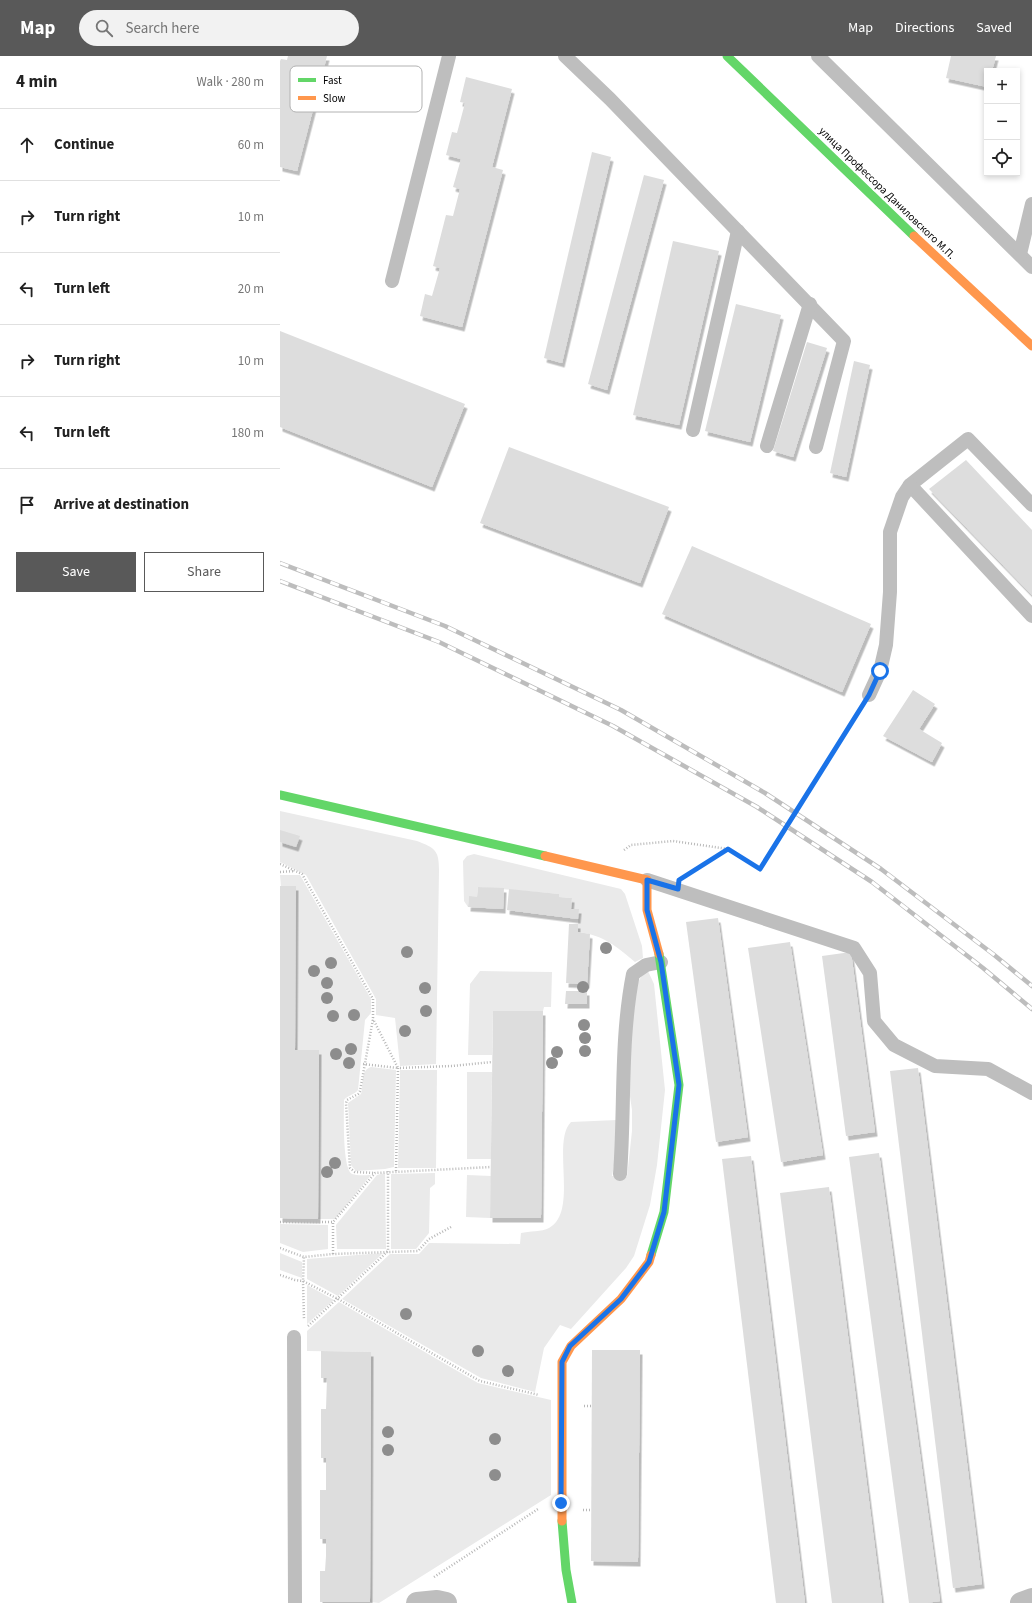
<!DOCTYPE html>
<meta charset="utf-8">
<style>
body{margin:0;font-family:"Source Sans 3",sans-serif;background:#f2f2f2;color:#222}
.controls{position:absolute;right:12px;top:12px;display:grid;overflow:hidden;border-radius:0px;box-shadow:0 2px 6px #0003}
.controls button{width:36px;height:36px;display:grid;place-items:center;padding:0;border:0;border-bottom:1px solid #e0e0e0;background:#fff;color:#222;font:20px sans-serif}
.stop{position:absolute;width:12px;height:12px;margin:-9px;border:3px solid #1a73e8;border-radius:50%;background:#fff}
.stop.end{background:#1a73e8;border-color:#fff;box-shadow:0 1px 4px #0008}
.list{margin:0;padding:0;list-style:none}
h2{display:flex;justify-content:space-between;align-items:center;height:52px;margin:0;padding:0 16px;font-size:17px}
h2 small{font-size:13px;font-weight:400;color:#767676}
.list li{display:grid;grid-template-columns:26px 1fr auto;gap:12px;align-items:center;box-sizing:border-box;height:72px;padding:0 16px;border-top:1px solid #e0e0e0}
.list b{display:block;font-size:15px;white-space:nowrap}
.list em{font-size:13px;font-style:normal;color:#767676}
.actions{display:flex;gap:8px;padding:12px 16px}
.actions a{flex:1;padding:9px 0;border:1px solid #595959;border-radius:0px;text-align:center;font-size:14px;color:#595959}
.actions .main{background:#595959;color:#fff}
.icon{flex:none;width:22px;height:22px;fill:none;stroke:currentColor;stroke-width:2;stroke-linecap:round;stroke-linejoin:round}
.map{position:relative;flex:none;width:752px;height:1547px;overflow:hidden}
header{display:flex;align-items:center;gap:24px;box-sizing:border-box;height:56px;padding:0 20px;background:#595959;color:#fff}
header strong{font-size:19px}
nav{display:flex;gap:22px;margin-inline-start:auto;font-size:14px}
.search{width:280px;height:36px;background:#f2f2f2;display:flex;align-items:center;gap:10px;box-sizing:border-box;padding:0 14px;border-radius:22px;color:#767676;font-size:15px}
main{display:flex}
aside{flex:1;background:#fff}
.map>svg:first-child{display:block}
.green{fill:#eaeaea}
.building{fill:#ddd;filter:url(#shadow)}
.lines{fill:none;stroke-linecap:round;stroke-linejoin:round}
.path{stroke:#b8b8b8;stroke-width:2.5;stroke-dasharray:1 2;stroke-linecap:butt}
.lane{stroke:#bebebe;stroke-width:14}
.street{stroke:#bebebe;stroke-width:22}
.fast{stroke:#63d668;stroke-width:9}
.slow{stroke:#ff974d;stroke-width:9}
.rail-casing{stroke:#bdbdbd;stroke-width:4.5}
.rail{stroke:#fff;stroke-width:3;stroke-dasharray:9;stroke-linecap:butt}
.tree{fill:#8d8d8d}
.route{stroke:#1a73e8;stroke-width:5}
.labels{text-anchor:middle;dominant-baseline:central;stroke-width:4;stroke-linejoin:round;paint-order:stroke}
.street-label{font-size:11px;fill:#000;stroke:#fff}
.key{fill:#fff;stroke:#b2b2b2;stroke-width:1}
.key-label{font-size:11px;fill:#000}
</style>
<header>
<strong>Map</strong>
<div class="search"><svg class="icon" aria-label="search" viewBox="0 0 24 24"><circle cx="10" cy="10" r="6"/><path d="M15 15l6 6"/></svg>Search here</div>
<nav><a>Map</a><a>Directions</a><a>Saved</a></nav>
</header>
<main>
<aside>
<h2>4 min<small>Walk · 280 m</small></h2>
<ul class="list">
<li><svg class="icon" aria-label="ahead" viewBox="0 0 24 24"><path d="M12 20V5M6 11l6-6 6 6"/></svg><div><b>Continue</b></div><em>60 m</em></li>
<li><svg class="icon" aria-label="right" viewBox="0 0 24 24"><path d="M7 20v-9h11M14 6l5 5-5 5"/></svg><div><b>Turn right</b></div><em>10 m</em></li>
<li><svg class="icon" aria-label="left" viewBox="0 0 24 24"><path d="M17 20v-9H6M10 6l-5 5 5 5"/></svg><div><b>Turn left</b></div><em>20 m</em></li>
<li><svg class="icon" aria-label="right" viewBox="0 0 24 24"><path d="M7 20v-9h11M14 6l5 5-5 5"/></svg><div><b>Turn right</b></div><em>10 m</em></li>
<li><svg class="icon" aria-label="left" viewBox="0 0 24 24"><path d="M17 20v-9H6M10 6l-5 5 5 5"/></svg><div><b>Turn left</b></div><em>180 m</em></li>
<li><svg class="icon" aria-label="arrive" viewBox="0 0 24 24"><path d="M6 21V4h12l-3 4 3 4H6"/></svg><div><b>Arrive at destination</b></div></li>
</ul>
<div class="actions"><a class="main">Save</a><a>Share</a></div>
</aside>
<div class="map">
<svg width="752" height="1547" viewBox="0 0 752 1547">
<defs>
<filter id="shadow"><feDropShadow dx="2.5" dy="4.5" stdDeviation="0" flood-color="#0004"/></filter>
</defs>
<rect width="100%" height="100%" fill="#fff"/>
<g class="green">
<path d="M0,755L137,785C155,792 159,794 159,814L156,1008L120,1010L115,962L96,959V943L26,819L0,806Z"/>
<path d="M194,798L341,833L345,838L362,890L363,902L355,906C336,890 323,879 298,876V853H291L292,842L279,841V838L198,831L197,841H189L188,851L184,845L183,805L187,800Z"/>
<path d="M0,819H20L91,943V957L85,964L78,1034C74,1039 68,1039 64,1044C64,1056 62,1113 72,1118C77,1120 86,1119 91,1119L55,1163H38L39,994H15Z"/>
<polygon points="200,915 272,916 271,951 264,951 263,955 213,955 212,999 188,999 190,928"/>
<path d="M368,915L374,928L385,1034L377,1109L370,1149L354,1200L346,1212L291,1273L280,1269L264,1292L255,1336L201,1322L62,1243L110,1198H139L149,1187L240,1188L241,1177C249,1175 262,1176 269,1172C299,1156 271,1086 291,1066L337,1064L336,1099L332,1120L347,1121L352,1075V1054L348,1027L355,932L361,921Z"/>
<path d="M91,1011L116,1014L114,1111L105,1113L76,1115L71,1109L68,1047L81,1038C84,1029 80,1014 91,1011Z"/>
<polygon points="120,1014 157,1014 156,1112 118,1112"/>
<polygon points="187,1016 212,1016 211,1103 187,1103"/>
<polygon points="105,1117 106,1193 57,1193 56,1169 97,1119"/>
<polygon points="155,1117 155,1128 150,1132 149,1177 136,1193 111,1193 111,1118"/>
<polygon points="187,1119 211,1120 210,1162 186,1161"/>
<polygon points="0,1168 48,1169 48,1193 23,1196 0,1187"/>
<polygon points="0,1197 22,1206 22,1222 0,1214"/>
<polygon points="103,1197 58,1240 27,1223 27,1203"/>
<polygon points="27,1229 54,1244 27,1268"/>
<polygon points="59,1246 198,1327 271,1344 271,1439 99,1547 90,1546 91,1296 27,1295 27,1275"/>
</g>
<g class="building">
<polygon points="8,0 47,0 17,115 0,111 0,5 1,3 7,4"/>
<polygon points="671,0 716,0 712,15 707,15 707,31 666,22"/>
<polygon points="186,21 232,33 212,111 223,114 182,271 140,260 145,238 152,240 160,212 153,210 166,159 173,160 180,133 173,131 181,103 166,99 172,76 177,77 185,47 180,46"/>
<polygon points="312,96 331,101 282,307 264,302"/>
<polygon points="364,119 384,124 327,334 308,328"/>
<polygon points="393,185 439,195 399,369 353,359"/>
<polygon points="456,248 501,259 470,386 425,375"/>
<polygon points="0,275 185,348 152,431 0,371"/>
<polygon points="527,286 547,292 513,401 493,395"/>
<polygon points="574,305 590,309 566,421 550,417"/>
<polygon points="229,391 389,451 360,527 200,467"/>
<polygon points="686,404 752,474 752,539 649,433"/>
<polygon points="412,490 591,568 562,636 382,558"/>
<polygon points="633,634 655,648 639,673 662,687 652,706 603,680"/>
<polygon points="0,774 20,780 16,791 0,786"/>
<polygon points="0,830 16,830 15,994 39,994 38,1163 0,1162"/>
<polygon points="198,831 224,832 223,853 188,851 189,840 197,841"/>
<polygon points="229,833 279,838 279,841 292,842 291,853 299,853 298,863 227,854"/>
<polygon points="438,862 468,1081 436,1086 406,866"/>
<polygon points="289,868 298,868 298,876 310,878 307,928 286,927"/>
<polygon points="510,886 543,1099 501,1106 468,892"/>
<polygon points="571,896 595,1076 566,1080 542,900"/>
<polygon points="286,935 307,935 307,948 285,948"/>
<polygon points="213,955 263,955 261,1162 210,1162"/>
<polygon points="638,1012 702,1528 673,1532 610,1015"/>
<polygon points="599,1097 660,1545 646,1547 629,1547 569,1101"/>
<polygon points="471,1100 525,1547 496,1547 442,1103"/>
<polygon points="549,1131 602,1547 552,1547 500,1137"/>
<polygon points="312,1294 360,1294 358,1506 311,1505"/>
<polygon points="41,1295 91,1296 90,1546 40,1546 40,1515 45,1515 46,1500 46,1483 40,1483 40,1434 46,1434 46,1402 41,1402 41,1353 46,1353 47,1322 41,1322"/>
</g>
<g class="lines">
<g class="path">
<polyline points="344,794 351,789 393,785 448,793 480,813 579,655"/>
<polyline points="0,808 22,818 93,943 93,963 80,1035 78,1038 67,1044 66,1047 70,1112 75,1116 95,1117"/>
<polyline points="0,816 15,815"/>
<polyline points="410,817 448,793"/>
<polyline points="83,1008 118,1012 93,963"/>
<polyline points="116,1115 118,1012 172,1010 212,1006"/>
<polyline points="0,1166 53,1166 95,1117 211,1111"/>
<polyline points="53,1167 53,1198"/>
<polyline points="171,1171 149,1183 138,1195 53,1198 24,1201 23,1225 58,1243 200,1325 259,1339"/>
<polyline points="0,1192 24,1201"/>
<polyline points="0,1219 15,1224 23,1225 24,1264"/>
<polyline points="28,1270 108,1195 108,1115"/>
<polyline points="304,1350 312,1350"/>
<polyline points="303,1454 311,1454"/>
<polyline points="154,1521 258,1453"/>
</g>
<g class="lane">
<polyline points="285,0 330,43 564,285 536,391"/>
<polyline points="538,0 752,211"/>
<polyline points="740,198 752,148"/>
<polyline points="112,225 169,0"/>
<polyline points="413,374 458,175"/>
<polyline points="487,390 530,248"/>
<polyline points="752,449 688,383 630,429 752,560"/>
<polyline points="589,639 600,615 606,589 610,536 610,476 622,441 630,429"/>
<polyline points="367,824 574,892 590,917 594,965 614,989 655,1010 708,1013 752,1037"/>
<path d="M340,1118C345,1052 340,984 353,918L366,909L381,906"/>
<polyline points="14,1281 15,1547"/>
</g>
<g class="street">
<polyline points="137,1547 157,1545 166,1547"/>
<polyline points="741,1547 752,1543"/>
</g>
<g class="fast">
<polyline points="447,0 634,180"/>
<polyline points="0,739 265,800"/>
<polyline points="371,1199 384,1156 399,1029 379,898"/>
<polyline points="282,1465 286,1514 292,1547"/>
</g>
<g class="slow">
<polyline points="634,180 752,290"/>
<polyline points="265,800 367,824 367,854 379,898"/>
<polyline points="282,1465 282,1306 291,1290 341,1243 369,1206 371,1199"/>
</g>
<g class="rail-casing">
<g id="rail">
<polyline points="0,507 165,570 341,654 485,737 601,813 713,898 752,930"/>
<polyline points="0,525 159,586 333,670 477,751 592,826 703,912 752,953"/>
</g>
</g>
<use href="#rail" class="rail"/>
</g>
<g class="tree">
<circle cx="326" cy="892" r="6"/>
<circle cx="127" cy="896" r="6"/>
<circle cx="51" cy="907" r="6"/>
<circle cx="34" cy="915" r="6"/>
<circle cx="47" cy="927" r="6"/>
<circle cx="303" cy="931" r="6"/>
<circle cx="145" cy="932" r="6"/>
<circle cx="47" cy="942" r="6"/>
<circle cx="146" cy="955" r="6"/>
<circle cx="74" cy="959" r="6"/>
<circle cx="53" cy="960" r="6"/>
<circle cx="304" cy="969" r="6"/>
<circle cx="125" cy="975" r="6"/>
<circle cx="305" cy="982" r="6"/>
<circle cx="71" cy="993" r="6"/>
<circle cx="305" cy="995" r="6"/>
<circle cx="277" cy="996" r="6"/>
<circle cx="56" cy="998" r="6"/>
<circle cx="69" cy="1007" r="6"/>
<circle cx="272" cy="1007" r="6"/>
<circle cx="55" cy="1107" r="6"/>
<circle cx="47" cy="1116" r="6"/>
<circle cx="126" cy="1258" r="6"/>
<circle cx="198" cy="1295" r="6"/>
<circle cx="228" cy="1315" r="6"/>
<circle cx="108" cy="1376" r="6"/>
<circle cx="215" cy="1383" r="6"/>
<circle cx="108" cy="1394" r="6"/>
<circle cx="215" cy="1419" r="6"/>
</g>
<g class="lines">
<polyline class="route" points="281,1447 282,1306 290,1290 341,1243 369,1206 384,1156 399,1029 381,906 367,854 367,824 398,833 399,824 448,793 480,813 589,639 600,615"/>
</g>
<g class="labels">
<g class="street-label">
<text transform="translate(607 137) rotate(44)">улица Профессора Даниловского М.П.</text>
</g>
</g>
<rect x="10" y="10" width="132" height="46" rx="6" class="key"/>
<rect x="18" y="22" width="18" height="4" fill="#63d668"/>
<rect x="18" y="40" width="18" height="4" fill="#ff974d"/>
<g class="key-label">
<text x="43" y="28">Fast</text>
<text x="43" y="46">Slow</text>
</g>
</svg>
<div class="controls">
<button>+</button>
<button>−</button>
<button><svg class="icon" aria-label="locate" viewBox="0 0 24 24"><circle cx="12" cy="12" r="6"/><path d="M12 2v4M12 18v4M2 12h4M18 12h4"/></svg></button>
</div>
<div class="stop" style="left:600px;top:615px"></div>
<div class="stop end" style="left:281px;top:1447px"></div>
</div>
</main>
